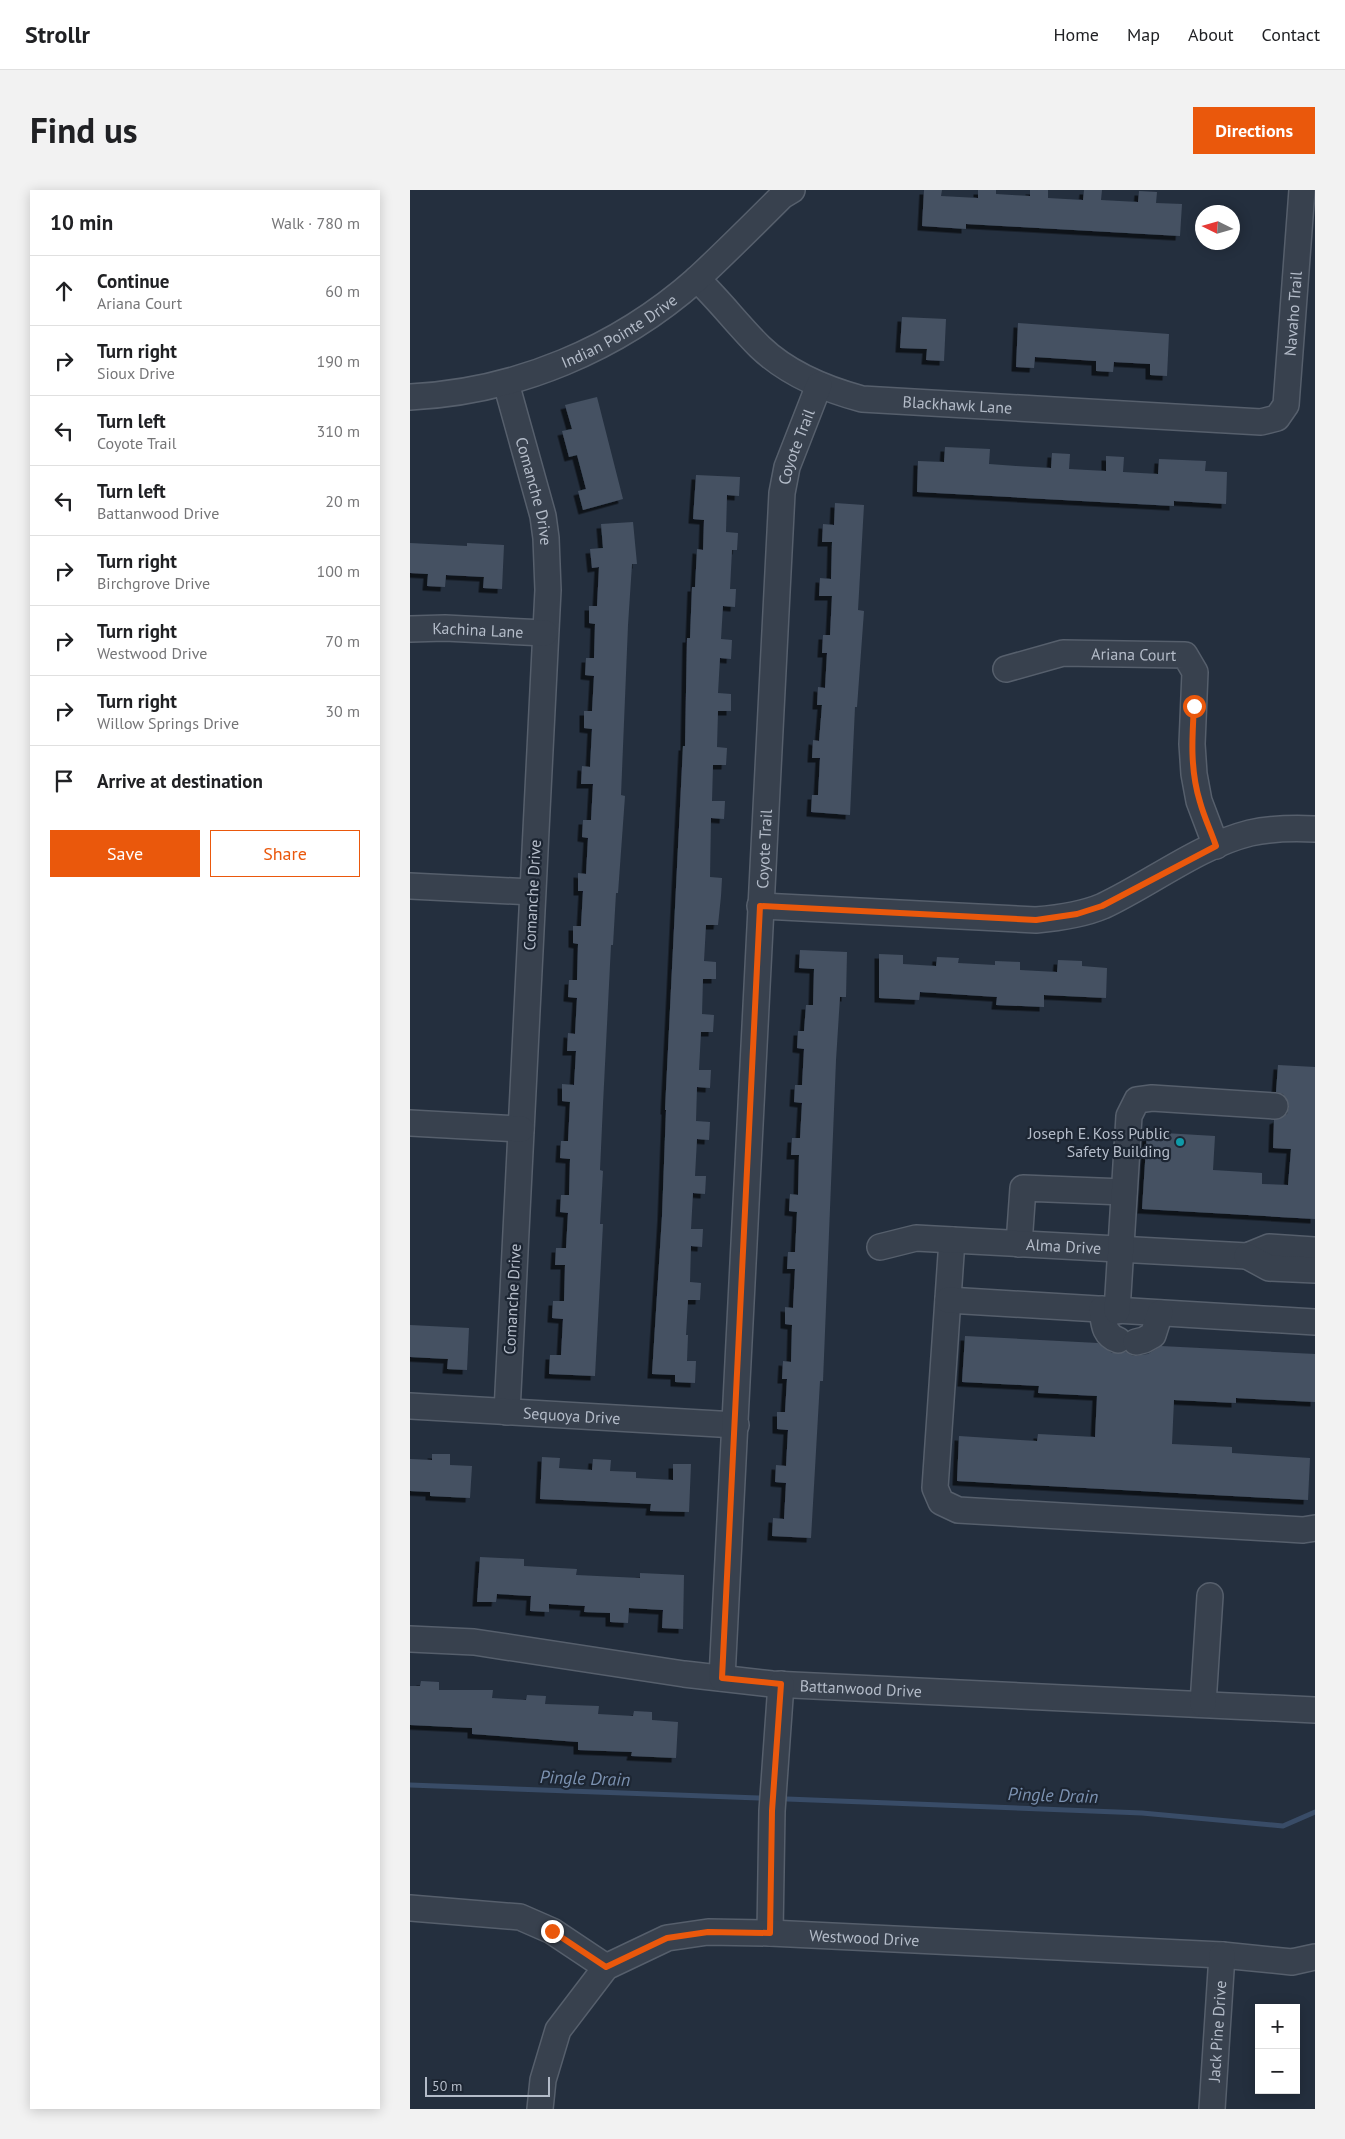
<!DOCTYPE html>
<meta charset="utf-8">
<style>
body{margin:0;font-family:"PT Sans",sans-serif;background:#f2f2f2;color:#202124}
.controls{position:absolute;right:15px;bottom:15px;display:grid;overflow:hidden;border-radius:0px;box-shadow:0 2px 12px #0003}
.controls button{width:45px;height:45px;display:grid;place-items:center;padding:0;border:0;border-bottom:1px solid #e0e0e0;background:#fff;color:#202124;font:25px sans-serif}
.compass{position:absolute;left:785px;top:15px;width:45px;height:45px;border-radius:50%;background:#fff;box-shadow:0 2px 12px #0003;rotate:275deg}
.scale{position:absolute;left:15px;bottom:12px;width:125px;box-sizing:border-box;padding-left:5px;border:2px solid #b4bcc9;border-top:0;font-size:14px;line-height:18px;white-space:nowrap;color:#b4bcc9;-webkit-text-stroke:4px #1d2633;paint-order:stroke}
.stop{position:absolute;width:15px;height:15px;margin:-11px;border:4px solid #ea580c;border-radius:50%;background:#fff}
.stop.end{background:#ea580c;border-color:#fff;box-shadow:0 1px 5px #0008}
.list{margin:0;padding:0;list-style:none}
h2{display:flex;justify-content:space-between;align-items:center;height:65px;margin:0;padding:0 20px;font-size:21px}
h2 small{font-size:16px;font-weight:400;color:#757577}
.list li{display:grid;grid-template-columns:32px 1fr auto;gap:15px;align-items:center;box-sizing:border-box;height:70px;padding:0 20px;border-top:1px solid #e0e0e0}
.list b{display:block;font-size:19px;white-space:nowrap}
.list p{margin:0;font-size:16px;white-space:nowrap;color:#757577}
.list em{font-size:16px;font-style:normal;color:#757577}
.actions{display:flex;gap:10px;padding:15px 20px}
.actions a{flex:1;padding:11px 0;border:1px solid #ea580c;border-radius:0px;text-align:center;font-size:18px;color:#ea580c}
.actions .main{background:#ea580c;color:#fff}
.icon{flex:none;width:28px;height:28px;fill:none;stroke:currentColor;stroke-width:2;stroke-linecap:round;stroke-linejoin:round}
.map{position:relative;flex:none;width:905px;height:1919px;overflow:hidden;border-radius:0px}
header{display:flex;align-items:center;gap:30px;box-sizing:border-box;height:70px;padding:0 25px;background:#fff;border-bottom:1px solid #e0e0e0}
header strong{font-size:24px}
nav{display:flex;gap:28px;margin-inline-start:auto;font-size:18px}
.intro{display:flex;align-items:center;justify-content:space-between;box-sizing:border-box;height:120px;padding:0 30px}
h1{margin:0;font-size:35px}
.button{padding:12px 22px;border-radius:0px;background:#ea580c;color:#fff;font-size:18px;font-weight:700}
main{display:flex;gap:30px;padding:0 30px}
aside{flex:1;background:#fff;border-radius:0px;box-shadow:0 2px 12px #0003}
.map>svg:first-child{display:block}
.lines{fill:none;stroke-linecap:round;stroke-linejoin:round}
.stream{stroke:#394c67;stroke-width:5}
.building{fill:#455162;filter:url(#shadow)}
.minor-casing{stroke:#565f6c;stroke-width:28}
.minor{stroke:#38414e;stroke-width:25}
.route{stroke:#ea580c;stroke-width:6}
.culture-dot{fill:#0f9aa8;stroke:#1d2633;stroke-width:2}
.labels{text-anchor:middle;dominant-baseline:central;stroke-width:4.5;stroke-linejoin:round;paint-order:stroke}
.street-label{font-size:16px;fill:#b4bcc9;stroke:#1d2633}
.poi-label{font-size:16px;fill:#b4bcc9;stroke:#1d2633;text-anchor:end}
.water-label{font-size:18px;font-style:italic;fill:#7c92b1;stroke:#1d2633}
</style>
<header>
<strong>Strollr</strong>
<nav><a>Home</a><a>Map</a><a>About</a><a>Contact</a></nav>
</header>
<div class="intro"><h1>Find us</h1><a class="button">Directions</a></div>
<main>
<aside>
<h2>10 min<small>Walk · 780 m</small></h2>
<ul class="list">
<li><svg class="icon" aria-label="ahead" viewBox="0 0 24 24"><path d="M12 20V5M6 11l6-6 6 6"/></svg><div><b>Continue</b><p>Ariana Court</p></div><em>60 m</em></li>
<li><svg class="icon" aria-label="right" viewBox="0 0 24 24"><path d="M7 20v-9h11M14 6l5 5-5 5"/></svg><div><b>Turn right</b><p>Sioux Drive</p></div><em>190 m</em></li>
<li><svg class="icon" aria-label="left" viewBox="0 0 24 24"><path d="M17 20v-9H6M10 6l-5 5 5 5"/></svg><div><b>Turn left</b><p>Coyote Trail</p></div><em>310 m</em></li>
<li><svg class="icon" aria-label="left" viewBox="0 0 24 24"><path d="M17 20v-9H6M10 6l-5 5 5 5"/></svg><div><b>Turn left</b><p>Battanwood Drive</p></div><em>20 m</em></li>
<li><svg class="icon" aria-label="right" viewBox="0 0 24 24"><path d="M7 20v-9h11M14 6l5 5-5 5"/></svg><div><b>Turn right</b><p>Birchgrove Drive</p></div><em>100 m</em></li>
<li><svg class="icon" aria-label="right" viewBox="0 0 24 24"><path d="M7 20v-9h11M14 6l5 5-5 5"/></svg><div><b>Turn right</b><p>Westwood Drive</p></div><em>70 m</em></li>
<li><svg class="icon" aria-label="right" viewBox="0 0 24 24"><path d="M7 20v-9h11M14 6l5 5-5 5"/></svg><div><b>Turn right</b><p>Willow Springs Drive</p></div><em>30 m</em></li>
<li><svg class="icon" aria-label="arrive" viewBox="0 0 24 24"><path d="M6 21V4h12l-3 4 3 4H6"/></svg><div><b>Arrive at destination</b></div></li>
</ul>
<div class="actions"><a class="main">Save</a><a>Share</a></div>
</aside>
<div class="map">
<svg width="905" height="1919" viewBox="0 0 905 1919">
<defs>
<filter id="shadow"><feDropShadow dx="-4.5" dy="4.5" stdDeviation="0" flood-color="#0009"/></filter>
</defs>
<rect width="100%" height="100%" fill="#242f3e"/>
<g class="lines">
<g class="stream">
<polyline points="0,1595 349,1608"/>
<polyline points="377,1609 732,1623 873,1636 905,1622"/>
</g>
</g>
<g class="building">
<polygon points="514,0 532,0 531,6 568,8 568,0 586,0 586,4 620,6 620,0 638,0 638,8 673,10 674,0 692,0 691,10 728,12 729,1 747,2 746,13 772,14 770,46 556,34 556,39 512,36"/>
<polygon points="492,127 536,129 534,171 516,170 517,159 490,158"/>
<polygon points="608,133 759,144 757,186 740,185 740,174 704,172 703,182 686,181 686,171 625,167 624,178 606,177"/>
<polygon points="187,207 213,309 173,320 168,301 176,299 167,265 159,267 152,241 162,239 155,215"/>
<polygon points="535,257 580,259 579,274 606,276 641,278 642,263 660,264 659,279 696,281 696,266 714,267 713,282 748,284 749,269 796,271 795,281 817,282 816,314 764,311 764,316 507,302 508,271 534,272"/>
<polygon points="286,285 330,287 329,306 317,305 316,342 328,343 327,360 322,360 320,399 326,399 325,417 313,416 311,449 322,450 321,469 310,468 308,503 321,504 321,521 308,521 307,557 317,558 316,575 303,575 302,611 315,611 314,629 301,628 300,687 312,688 311,706 308,735 296,735 294,771 306,772 306,789 293,789 292,824 304,825 303,842 291,842 289,880 301,880 300,898 287,897 286,931 300,932 299,950 287,949 285,986 296,986 295,1004 283,1003 281,1039 293,1039 292,1057 281,1056 280,1092 291,1093 290,1110 278,1110 276,1145 278,1145 277,1171 286,1171 285,1193 265,1192 265,1185 242,1184 252,1026 256,920 255,920 273,556 275,556 277,448 280,448 282,397 285,397 287,359 293,360 294,330 283,329"/>
<polygon points="425,313 454,315 448,420 454,421 447,517 445,517 440,625 401,622 402,605 408,605 410,568 402,568 403,550 409,551 412,515 407,515 408,497 415,498 417,463 412,463 413,445 420,445 422,406 409,406 410,388 421,389 422,352 412,352 413,334 424,335"/>
<polygon points="223,332 227,374 222,374 218,435 211,605 215,606 208,703 206,703 203,755 201,755 193,914 190,980 193,981 190,1034 193,1034 185,1186 139,1184 140,1165 151,1165 153,1129 142,1128 143,1111 154,1111 155,1075 145,1075 146,1058 156,1058 158,1023 150,1022 151,1005 159,1005 160,969 150,968 151,951 158,951 160,912 152,911 152,894 164,895 166,861 157,861 158,843 165,844 167,808 158,807 159,790 167,790 168,754 163,753 163,736 171,736 173,701 168,701 168,683 176,684 178,648 172,647 173,630 181,630 183,594 171,594 172,576 180,577 182,539 174,538 174,521 182,521 184,486 175,485 176,468 184,468 185,434 179,433 179,416 187,416 189,377 182,378 180,359 193,358 191,334"/>
<polygon points="0,353 57,356 57,353 94,355 92,399 73,398 74,387 36,385 35,397 17,396 18,384 0,383"/>
<polygon points="390,760 437,762 436,807 430,807 426,870 413,1191 410,1191 401,1348 362,1346 363,1328 374,1329 376,1293 365,1292 366,1275 376,1276 378,1240 367,1239 367,1222 375,1222 377,1189 372,1189 373,1171 381,1172 382,1135 375,1134 375,1117 383,1118 385,1079 377,1079 378,1062 385,1062 387,1022 379,1021 380,1004 388,1005 389,965 381,965 382,948 390,948 392,913 384,912 385,895 392,895 394,859 387,858 388,841 394,841 396,815 403,815 404,779 389,778"/>
<polygon points="469,764 493,765 493,774 526,776 527,767 549,768 548,773 585,775 585,771 610,772 610,780 647,782 648,770 672,771 672,776 697,778 696,808 634,805 634,817 586,815 587,807 510,802 509,810 469,808"/>
<polygon points="868,875 905,877 905,1029 732,1019 737,942 805,946 803,980 852,983 852,994 878,995 881,959 863,958 864,930 877,924 879,916 873,904 866,902"/>
<polygon points="0,1135 59,1138 57,1180 37,1179 38,1169 0,1167"/>
<polygon points="555,1146 688,1153 702,1163 716,1162 723,1166 738,1164 751,1156 905,1164 905,1212 826,1208 826,1213 764,1210 762,1254 822,1257 822,1263 900,1268 898,1310 547,1291 549,1246 627,1251 628,1244 685,1247 687,1206 628,1203 629,1196 552,1192"/>
<polygon points="22,1264 40,1264 40,1275 62,1276 60,1308 20,1306 20,1302 0,1301 0,1269 22,1270"/>
<polygon points="132,1267 150,1268 149,1278 182,1280 183,1269 201,1270 200,1281 226,1282 226,1288 263,1290 263,1274 281,1274 279,1322 240,1321 241,1314 130,1309"/>
<polygon points="70,1367 114,1369 114,1376 167,1379 166,1385 230,1388 230,1383 274,1385 273,1439 252,1438 253,1420 219,1418 218,1433 200,1432 200,1423 174,1422 175,1416 139,1414 139,1422 120,1421 121,1406 87,1404 86,1412 67,1412"/>
<polygon points="11,1491 29,1492 29,1500 83,1500 82,1508 116,1510 117,1505 136,1506 135,1514 189,1516 188,1524 223,1526 224,1521 242,1522 242,1530 268,1532 266,1568 221,1566 222,1562 168,1560 168,1552 62,1544 62,1538 0,1535 0,1496 10,1496"/>
</g>
<g class="lines">
<g class="minor-casing">
<g id="minor">
<path id="s1" d="M287,89C309,110 328,135 350,157C378,184 415,199 452,209L851,232L867,228L876,215L892,0"/>
<path id="s2" d="M96,193L133,326L136,348L138,400L97,1222"/>
<path id="s3" d="M0,207C106,202 208,159 287,89C316,62 344,34 372,6L382,0"/>
<path id="s4" d="M0,439L35,438L135,443"/>
<path id="s5" d="M596,479L653,463L775,465L785,482L782,554L784,584L789,611L806,656"/>
<polyline points="0,696 122,702"/>
<path d="M350,716L626,730C649,728 672,725 693,716C742,693 788,656 840,643C862,638 883,638 905,639"/>
<polyline points="0,933 111,939"/>
<polyline points="542,1050 525,1298 531,1312 548,1320 893,1340 905,1338"/>
<polyline points="609,1054 613,998 714,1002"/>
<path id="s6" d="M470,1057L506,1048L837,1066L859,1057L905,1060"/>
<polyline points="837,1066 859,1078 905,1080"/>
<polyline points="538,1110 905,1132"/>
<path d="M692,1119C694,1132 693,1145 708,1150"/>
<polyline points="707,1121 719,926 727,910 742,908 865,916"/>
<polyline points="726,1152 734,1150 743,1145 750,1123"/>
<path id="s7" d="M0,1216L326,1235"/>
<path id="s8" d="M0,1449L64,1452L274,1484L362,1494L905,1520"/>
<path id="s9" d="M312,1488L372,303L377,277L409,195"/>
<polyline points="793,1514 800,1406"/>
<polyline points="0,1718 110,1727 142,1741 196,1777"/>
<polyline points="360,1743 362,1621 371,1494"/>
<path id="s10" d="M130,1919L133,1890L148,1840L196,1777L257,1748L298,1742L360,1743L812,1765L882,1772L905,1767"/>
<path id="s11" d="M802,1919L812,1765"/>
</g>
</g>
<use href="#minor" class="minor"/>
</g>
<g class="lines">
<path class="route" d="M142,1741L196,1777L257,1748L298,1742L360,1743L362,1621L371,1494L312,1488L350,716L626,730L667,724L692,716L806,656C801,641 794,627 790,612C780,580 782,548 784,516"/>
</g>
<circle class="culture-dot" cx="770" cy="952" r="5"/>
<g class="labels">
<g class="street-label">
<text stroke="none"><textPath href="#s1" startOffset="732">Navaho Trail</textPath></text>
<text stroke="none"><textPath href="#s3" startOffset="222">Indian Pointe Drive</textPath></text>
<text stroke="none"><textPath href="#s1" startOffset="304">Blackhawk Lane</textPath></text>
<text stroke="none"><textPath href="#s9" startOffset="1235">Coyote Trail</textPath></text>
<text stroke="none"><textPath href="#s2" startOffset="112">Comanche Drive</textPath></text>
<text stroke="none"><textPath href="#s4" startOffset="68">Kachina Lane</textPath></text>
<text stroke="none"><textPath href="#s5" startOffset="130">Ariana Court</textPath></text>
<text stroke="none"><textPath href="#s9" startOffset="830">Coyote Trail</textPath></text>
<text transform="translate(122 705) rotate(-87)">Comanche Drive</text>
<text stroke="none"><textPath href="#s6" startOffset="185">Alma Drive</textPath></text>
<text transform="translate(102 1109) rotate(-87)">Comanche Drive</text>
<text stroke="none"><textPath href="#s7" startOffset="162">Sequoya Drive</textPath></text>
<text stroke="none"><textPath href="#s8" startOffset="454">Battanwood Drive</textPath></text>
<text stroke="none"><textPath href="#s10" startOffset="426">Westwood Drive</textPath></text>
<text stroke="none"><textPath href="#s11" startOffset="78">Jack Pine Drive</textPath></text>
</g>
<g class="poi-label">
<text x="760" y="943">Joseph E. Koss Public<tspan x="760" dy="18">Safety Building</tspan></text>
</g>
<g class="water-label">
<text transform="translate(175 1588) rotate(2)">Pingle Drain</text>
<text transform="translate(643 1605) rotate(2)">Pingle Drain</text>
</g>
</g>
</svg>
<div class="controls">
<button>+</button>
<button>−</button>
</div>
<svg class="compass" viewBox="-18 -18 36 36"><path d="M0-13l5 13h-10z" fill="#e53935"/><path d="M0 13l5-13h-10z" fill="#757577"/></svg>
<div class="scale">50 m</div>
<div class="stop" style="left:784px;top:516px"></div>
<div class="stop end" style="left:142px;top:1741px"></div>
</div>
</main>
